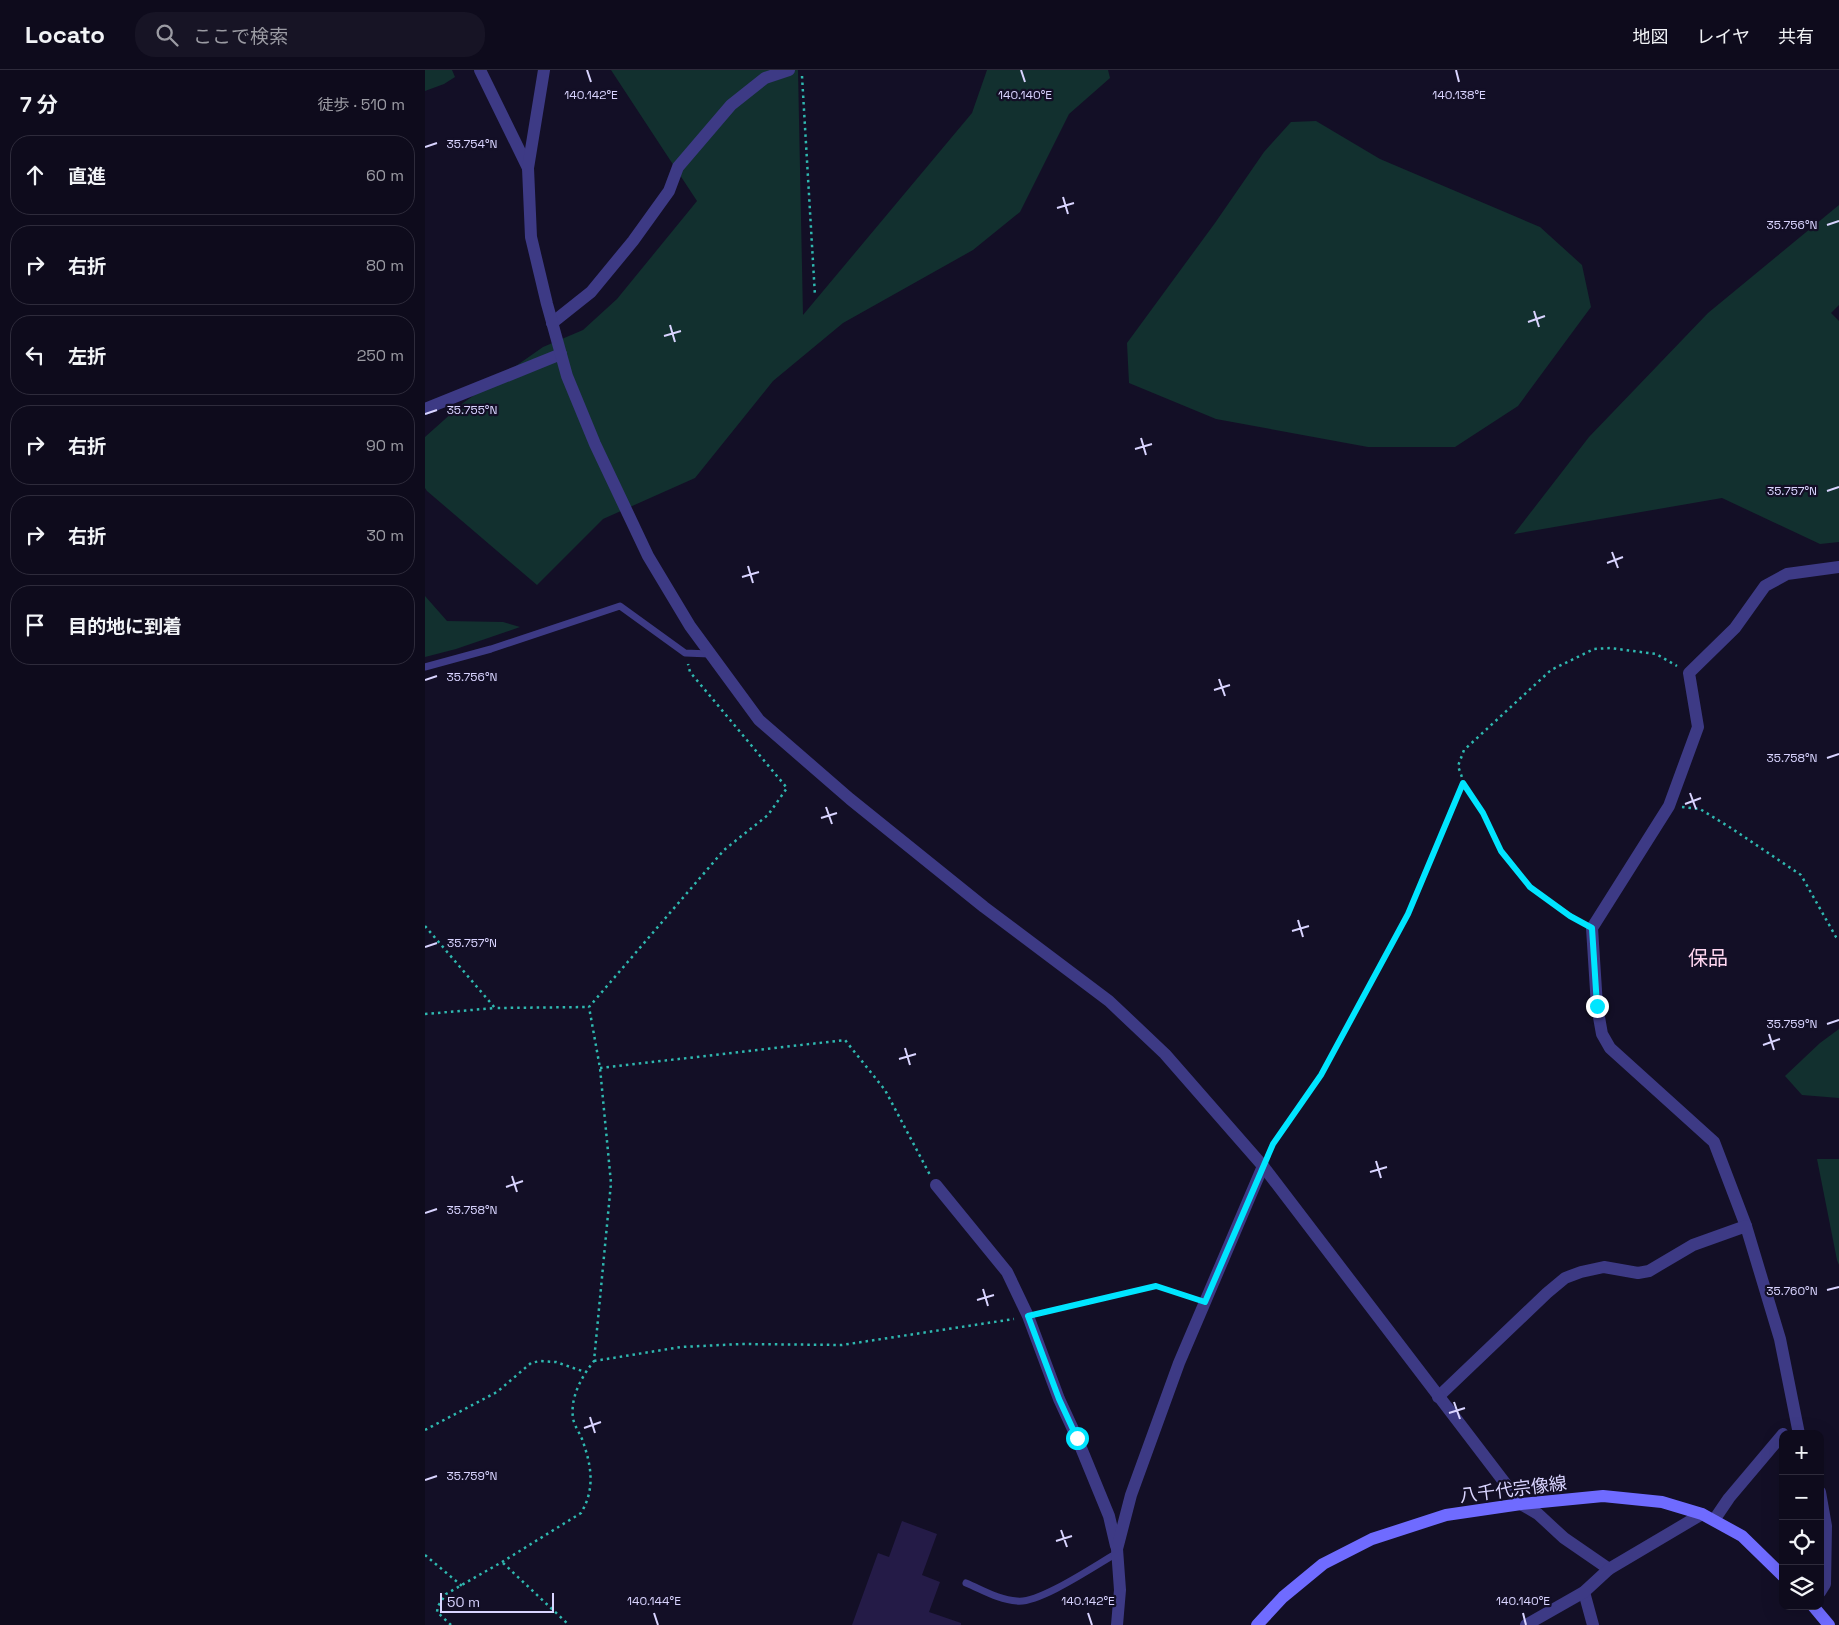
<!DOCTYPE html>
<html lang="ja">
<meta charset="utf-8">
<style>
body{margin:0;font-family:"Space Grotesk","Noto Sans JP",sans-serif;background:#171425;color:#f1f3f6}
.controls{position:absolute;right:15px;bottom:15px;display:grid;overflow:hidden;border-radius:10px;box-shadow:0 5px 20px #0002}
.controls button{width:45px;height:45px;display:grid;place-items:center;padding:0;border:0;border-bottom:1px solid #2e2b3b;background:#0e0b1c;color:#f1f3f6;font:25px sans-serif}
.scale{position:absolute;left:15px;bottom:12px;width:114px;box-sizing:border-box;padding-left:5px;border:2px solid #d9d4ff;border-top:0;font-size:14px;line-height:18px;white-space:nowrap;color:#d9d4ff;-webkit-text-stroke:4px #130f26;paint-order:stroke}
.stop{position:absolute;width:15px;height:15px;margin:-11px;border:4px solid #00e5ff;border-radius:50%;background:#fff}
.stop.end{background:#00e5ff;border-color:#fff;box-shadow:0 1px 5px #0008}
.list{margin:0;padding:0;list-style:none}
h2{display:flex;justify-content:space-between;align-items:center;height:65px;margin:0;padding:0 20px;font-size:21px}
h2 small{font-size:16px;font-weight:400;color:#9b9ba3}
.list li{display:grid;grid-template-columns:32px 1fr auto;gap:15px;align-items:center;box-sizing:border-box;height:80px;margin:0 10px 10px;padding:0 10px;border:1px solid #2e2b3b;border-radius:20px}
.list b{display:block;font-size:19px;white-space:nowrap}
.list em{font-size:16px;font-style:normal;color:#9b9ba3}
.icon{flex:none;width:28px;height:28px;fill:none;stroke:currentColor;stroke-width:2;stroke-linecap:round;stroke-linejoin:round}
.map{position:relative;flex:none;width:1414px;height:1555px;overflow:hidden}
header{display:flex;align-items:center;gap:30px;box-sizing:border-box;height:70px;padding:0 25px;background:#0e0b1c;border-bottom:1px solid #2e2b3b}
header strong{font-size:24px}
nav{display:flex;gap:28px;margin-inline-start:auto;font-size:18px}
.search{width:350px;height:45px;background:#171425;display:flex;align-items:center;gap:12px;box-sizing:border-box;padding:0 18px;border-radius:20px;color:#9b9ba3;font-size:19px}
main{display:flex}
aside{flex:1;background:#0e0b1c}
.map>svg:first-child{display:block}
.green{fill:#12302f}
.building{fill:#241b47}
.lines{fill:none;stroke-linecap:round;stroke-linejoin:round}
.path{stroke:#2fb8b0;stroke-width:2.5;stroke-dasharray:2.5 4;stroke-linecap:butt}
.service{stroke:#3d3a85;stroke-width:7}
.minor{stroke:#3d3a85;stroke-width:12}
.tertiary{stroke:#3d3a85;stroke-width:12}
.secondary{stroke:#6f6bff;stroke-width:12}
.route{stroke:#00e5ff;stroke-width:6}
.ticks{fill:none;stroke:#d9d4ff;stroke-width:2}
.labels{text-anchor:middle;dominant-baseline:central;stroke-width:4.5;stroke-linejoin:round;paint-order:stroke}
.street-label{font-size:18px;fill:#d9d4ff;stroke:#130f26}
.quarter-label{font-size:20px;fill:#ffd6f0;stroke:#130f26}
.ticks-label{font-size:12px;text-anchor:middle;fill:#d9d4ff;stroke:#130f26;stroke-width:4.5;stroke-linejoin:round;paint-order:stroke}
</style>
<header>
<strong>Locato</strong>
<div class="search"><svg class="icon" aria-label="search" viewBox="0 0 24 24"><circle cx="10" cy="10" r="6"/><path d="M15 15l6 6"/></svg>ここで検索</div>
<nav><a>地図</a><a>レイヤ</a><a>共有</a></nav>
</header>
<main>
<aside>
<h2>7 分<small>徒歩 · 510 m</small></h2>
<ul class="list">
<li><svg class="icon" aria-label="ahead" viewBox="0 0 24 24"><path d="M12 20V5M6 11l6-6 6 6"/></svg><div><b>直進</b></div><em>60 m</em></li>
<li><svg class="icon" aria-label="right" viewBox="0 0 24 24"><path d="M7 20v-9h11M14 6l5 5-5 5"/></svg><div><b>右折</b></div><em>80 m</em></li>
<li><svg class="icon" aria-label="left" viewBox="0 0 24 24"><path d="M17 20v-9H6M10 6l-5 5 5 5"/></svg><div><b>左折</b></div><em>250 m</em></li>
<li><svg class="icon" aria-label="right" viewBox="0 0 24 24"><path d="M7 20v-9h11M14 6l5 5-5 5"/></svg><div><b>右折</b></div><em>90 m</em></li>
<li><svg class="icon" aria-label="right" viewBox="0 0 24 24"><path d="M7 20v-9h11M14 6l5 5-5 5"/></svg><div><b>右折</b></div><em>30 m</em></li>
<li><svg class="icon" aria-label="arrive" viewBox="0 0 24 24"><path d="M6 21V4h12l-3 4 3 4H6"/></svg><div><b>目的地に到着</b></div></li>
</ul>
</aside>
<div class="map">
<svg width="1414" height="1555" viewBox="0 0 1414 1555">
<rect width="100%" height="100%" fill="#130f26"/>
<g class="green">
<polygon points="0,0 27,0 30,7 19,14 0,21"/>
<polygon points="186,0 373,0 378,245 547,43 562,0 683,0 685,8 644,44 595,142 548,180 418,253 348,311 270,408 178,449 112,515 2,421 0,418 0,367 38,333 118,277 158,260 192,229 272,131"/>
<polygon points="891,51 955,89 1115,157 1157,195 1166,237 1093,336 1030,377 943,377 791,349 704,313 702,273 790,153 839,82 866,52"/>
<polygon points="1414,135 1414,235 1406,243 1414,251 1414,472 1395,474 1297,428 1089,464 1164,367 1283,243"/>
<polygon points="0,526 22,551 78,552 95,557 31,579 0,587"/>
<polygon points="1414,959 1414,1028 1377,1025 1360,1006 1395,973"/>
<polygon points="1392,1089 1414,1089 1414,1195 1412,1190"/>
</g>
<polygon class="building" points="477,1451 512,1464 497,1505 515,1512 504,1542 536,1553 536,1555 427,1555 453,1483 464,1487"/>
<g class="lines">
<g class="path">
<polyline points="377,6 390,226"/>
<polyline points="1039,713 1033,696 1039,680 1126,600 1169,579 1185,578 1231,584 1252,596"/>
<polyline points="1257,737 1275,739 1306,758 1376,805 1411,867 1414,870"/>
<polyline points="0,856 70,938 164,937"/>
<polyline points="0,944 70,938"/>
<polyline points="175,998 420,970 460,1020 505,1105"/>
<polyline points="844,1083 848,1074 896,1005 983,844 1039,713 1058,743 1076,781 1105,817 1155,851"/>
<polyline points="616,1243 731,1216 768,1228"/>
<polyline points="169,1291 256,1277 316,1274 417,1275 589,1249"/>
<polyline points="0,1360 72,1322 106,1293 115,1291 131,1292 160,1302"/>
<polyline points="0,1485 37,1516"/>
<polyline points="78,1493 144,1555"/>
<path d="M26,1555L12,1542L13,1536L21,1524L77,1492L156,1443C171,1418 166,1394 157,1369C154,1362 149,1355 148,1348C145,1327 157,1306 169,1291L186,1113L175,998L164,937L299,780L343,745L362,718L265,602L263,594"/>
</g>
<g class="service">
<polyline points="0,597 66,579 195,536 260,583 285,584"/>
<path d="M541,1513C558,1520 574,1530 592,1531C614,1534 671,1495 692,1483"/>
</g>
<g class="minor">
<polyline points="55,0 103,98"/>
<polyline points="127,253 166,222 208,171 244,121 253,97 306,35 340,8 364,0"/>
<polyline points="0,339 136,284"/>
<polyline points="511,1115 582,1202 603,1246 634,1329 652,1368 684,1446 691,1476"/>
<polyline points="1321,1156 1289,1072 1185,978 1177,964 1172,936 1167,858 1244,736 1273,657 1264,603 1310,558 1340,516 1362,504 1414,497"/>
<polyline points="1013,1327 1122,1223 1140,1208 1156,1202 1179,1197 1213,1203 1224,1201 1268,1175 1321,1156 1355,1269 1374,1364"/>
<polyline points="1395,1422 1401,1456 1400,1514 1395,1522"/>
<polyline points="1096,1434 1113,1444 1139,1468 1184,1499"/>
<polyline points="1289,1450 1304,1428 1358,1364"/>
<polyline points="1159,1522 1168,1555"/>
<polyline points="692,1555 695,1520 692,1479 706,1425 754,1293 838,1096"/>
<polyline points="1101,1555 1159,1522 1184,1499 1277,1444"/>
</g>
<polyline class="tertiary" points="119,0 103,98 106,167 122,234 142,306 170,374 223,486 265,556 334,650 425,729 559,837 684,931 740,984 838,1096 1096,1434"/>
<g class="secondary">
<polyline points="1388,1536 1404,1555"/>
<polyline points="832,1555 858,1527 898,1494 947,1469 1021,1445 1096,1434 1178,1426 1237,1432 1277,1444 1317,1466 1358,1506"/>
</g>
</g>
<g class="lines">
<polyline class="route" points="652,1368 634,1329 603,1246 731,1216 780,1232 848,1074 896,1005 983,844 1038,713 1058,743 1076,781 1105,817 1145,846 1167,858 1172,936"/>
</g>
<path class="ticks" d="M162,0L166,12M596,0L600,12M1031,0L1034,12M0,77L12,73M638,127L643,144M632,138L649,133M1402,155L1414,151M1109,241L1114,257M1103,252L1120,246M245,255L250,272M239,266L256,261M0,344L12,340M716,368L721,385M710,379L727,374M1402,421L1414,417M1187,482L1193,498M1182,493L1198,487M323,496L328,513M317,507L334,502M794,609L800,626M0,610L12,606M789,620L805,615M1402,688L1414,684M1265,723L1271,739M1260,734L1276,728M401,737L407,754M396,748L412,743M873,850L878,867M867,861L884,856M0,877L12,873M1402,954L1414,950M1344,964L1349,980M1338,975L1355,969M480,978L485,995M474,989L491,984M951,1091L956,1108M945,1102L962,1097M87,1106L92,1122M81,1117L98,1111M0,1143L12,1139M558,1219L563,1236M1402,1220L1414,1217M552,1230L569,1225M1029,1332L1035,1349M1024,1343L1040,1338M165,1347L170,1363M159,1358L176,1352M0,1410L12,1406M636,1460L642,1477M631,1471L647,1466M229,1543L233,1555M663,1543L667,1555M1098,1543L1101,1555"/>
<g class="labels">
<g class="street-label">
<text transform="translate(1088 1419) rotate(-7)">八千代宗像線</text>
</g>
<g class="quarter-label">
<text x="1283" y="888">保品</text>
</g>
</g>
<g class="ticks-label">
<text x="166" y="29">140.142°E</text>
<text x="600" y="29">140.140°E</text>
<text x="1034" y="29">140.138°E</text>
<text x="47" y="78">35.754°N</text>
<text x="1367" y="159">35.756°N</text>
<text x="47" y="344">35.755°N</text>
<text x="1367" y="425">35.757°N</text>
<text x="47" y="611">35.756°N</text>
<text x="1367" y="692">35.758°N</text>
<text x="47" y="877">35.757°N</text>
<text x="1367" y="958">35.759°N</text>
<text x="47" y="1144">35.758°N</text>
<text x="1367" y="1225">35.760°N</text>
<text x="47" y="1410">35.759°N</text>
<text x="229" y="1535">140.144°E</text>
<text x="663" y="1535">140.142°E</text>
<text x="1098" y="1535">140.140°E</text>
</g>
</svg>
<div class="controls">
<button>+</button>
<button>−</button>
<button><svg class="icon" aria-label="locate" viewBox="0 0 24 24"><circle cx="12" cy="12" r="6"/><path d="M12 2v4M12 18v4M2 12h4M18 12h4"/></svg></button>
<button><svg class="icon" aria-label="layers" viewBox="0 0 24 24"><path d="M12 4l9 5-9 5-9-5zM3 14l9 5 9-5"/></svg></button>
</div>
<div class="scale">50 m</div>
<div class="stop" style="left:652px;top:1368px"></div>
<div class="stop end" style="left:1172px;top:936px"></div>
</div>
</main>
